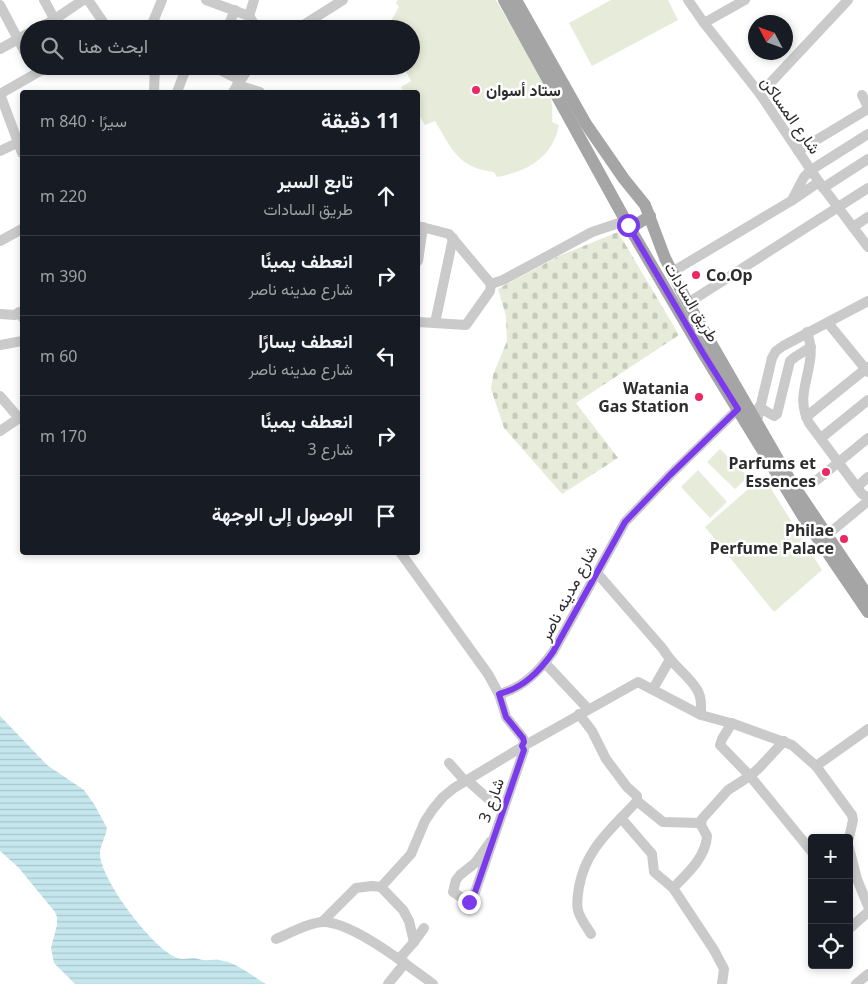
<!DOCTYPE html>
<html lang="ar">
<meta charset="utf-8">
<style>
body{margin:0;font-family:"Noto Sans",Vazirmatn,sans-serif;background:#20242c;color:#f1f3f6;direction:rtl}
.controls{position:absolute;right:15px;bottom:15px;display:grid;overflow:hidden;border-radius:5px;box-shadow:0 2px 8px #0003}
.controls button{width:45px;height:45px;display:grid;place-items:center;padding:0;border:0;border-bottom:1px solid #363941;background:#171b24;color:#f1f3f6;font:25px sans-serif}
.compass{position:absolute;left:748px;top:15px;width:45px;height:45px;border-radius:50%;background:#171b24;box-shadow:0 2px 8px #0003;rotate:311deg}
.stop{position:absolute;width:15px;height:15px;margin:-11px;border:4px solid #7c3aed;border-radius:50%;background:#fff}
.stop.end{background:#7c3aed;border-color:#fff;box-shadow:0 1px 5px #0008}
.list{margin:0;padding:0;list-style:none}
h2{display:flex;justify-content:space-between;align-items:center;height:65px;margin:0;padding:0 20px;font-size:21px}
h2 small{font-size:16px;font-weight:400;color:#9ea1a6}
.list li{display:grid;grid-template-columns:32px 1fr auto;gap:15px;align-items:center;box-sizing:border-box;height:80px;padding:0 20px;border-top:1px solid #363941}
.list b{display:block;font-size:19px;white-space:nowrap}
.list p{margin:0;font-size:16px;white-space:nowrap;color:#9ea1a6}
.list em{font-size:16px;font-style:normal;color:#9ea1a6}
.icon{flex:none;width:28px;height:28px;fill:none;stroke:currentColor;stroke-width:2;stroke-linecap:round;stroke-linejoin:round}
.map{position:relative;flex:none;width:868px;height:984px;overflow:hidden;direction:ltr}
.search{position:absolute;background:#171b24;box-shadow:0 2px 8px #0003;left:20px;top:20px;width:400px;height:55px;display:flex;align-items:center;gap:12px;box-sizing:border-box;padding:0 18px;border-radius:28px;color:#9ea1a6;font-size:19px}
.panel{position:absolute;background:#171b24;box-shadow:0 2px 8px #0003;left:20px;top:90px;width:400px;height:465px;border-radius:5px;direction:rtl}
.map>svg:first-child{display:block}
.grass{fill:#e7ebd9}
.cemetery{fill:url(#cemetery-stones)}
.water{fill:url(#water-rules)}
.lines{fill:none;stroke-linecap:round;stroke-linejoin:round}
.minor{stroke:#cacaca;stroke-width:10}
.major{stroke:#a5a5a5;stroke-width:12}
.route{stroke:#7c3aed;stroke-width:6}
.poi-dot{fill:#ea2865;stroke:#fff;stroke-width:2}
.labels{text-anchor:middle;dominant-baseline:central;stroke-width:5;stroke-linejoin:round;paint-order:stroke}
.poi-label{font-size:16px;font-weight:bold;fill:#2d2d2d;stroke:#fff;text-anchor:end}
.street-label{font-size:16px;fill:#2d2d2d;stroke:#fff}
</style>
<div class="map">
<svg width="868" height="984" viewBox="0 0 868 984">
<defs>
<pattern id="cemetery-stones" width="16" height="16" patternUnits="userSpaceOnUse" patternTransform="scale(1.25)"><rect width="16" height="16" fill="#e7ebd9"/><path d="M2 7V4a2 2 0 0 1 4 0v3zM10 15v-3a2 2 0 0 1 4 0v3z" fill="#c6cabb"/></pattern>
<pattern id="water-rules" width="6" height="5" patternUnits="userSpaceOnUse" patternTransform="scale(1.25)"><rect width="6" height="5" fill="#c4e6ec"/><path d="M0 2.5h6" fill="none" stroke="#a9c6cb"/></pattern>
</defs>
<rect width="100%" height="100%" fill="#fff"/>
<g class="grass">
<path d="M398,0H496L548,87C552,100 553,109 552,122L559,125C552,158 528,171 497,177L494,172C458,168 452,149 435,121L425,125L418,113V92H404L401,87L411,81L403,66H411V29H390L391,21L399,7L396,3Z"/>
<polygon points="611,0 668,0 678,20 592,66 569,23"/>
<polygon points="720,449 748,477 735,489 707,462"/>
<polygon points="698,470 727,502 710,518 681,487"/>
<polygon points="763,476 822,570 774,612 705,527"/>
</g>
<polygon class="cemetery" points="618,232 679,335 576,403 618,458 562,494 504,428 491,389 493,375 507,341 506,316 498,289 559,256"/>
<path class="water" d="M0,716L47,765L84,790L94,804L107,828C106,836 100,845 100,854C100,879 154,951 178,958C183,960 188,958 193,958C197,958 200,960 204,960C209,961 214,959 219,960C236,962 252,976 266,984H75L54,963L51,948L57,925V917L55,912L18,867L0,851Z"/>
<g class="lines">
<g class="minor">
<polyline points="44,0 60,29"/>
<polyline points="88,0 108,29"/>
<polyline points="206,0 249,16 253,22 251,29"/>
<polyline points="688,0 704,23 760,94 819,182 868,247"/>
<polyline points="0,5 29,60"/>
<polyline points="249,16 254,0"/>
<polyline points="704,23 745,0"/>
<polyline points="37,29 55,19 83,0"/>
<polyline points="150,29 162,0"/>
<polyline points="227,29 235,10"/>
<polyline points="297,29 343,0"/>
<polyline points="0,49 29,33"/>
<polyline points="212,66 240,80"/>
<polyline points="237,85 260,92"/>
<polyline points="154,92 155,66"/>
<polyline points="177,92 187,66"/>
<polyline points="233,92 250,66"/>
<polyline points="0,94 22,153"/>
<polyline points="0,94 49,66"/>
<polyline points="760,94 848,0"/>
<polyline points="862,95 868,107"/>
<polyline points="0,151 19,142"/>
<polyline points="798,151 868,109"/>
<polyline points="823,188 868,159"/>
<polyline points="793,198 804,177 811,170 868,134"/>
<polyline points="418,226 449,234 491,284 503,280 592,232 625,221"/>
<polyline points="853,227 868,217"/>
<polyline points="0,241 22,229"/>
<polyline points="418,261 423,227"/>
<polyline points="672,272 791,201 819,182"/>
<polyline points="688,303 868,188"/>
<polyline points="0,314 15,315 19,312 22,317"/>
<polyline points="418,322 466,325 490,291 491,284"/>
<polyline points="435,323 453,238"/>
<polyline points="828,323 868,372"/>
<path d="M807,332C810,341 812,350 810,360C807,384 797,399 809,423L862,494L868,497"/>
<polyline points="0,345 22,341"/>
<polyline points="0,396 19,418"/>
<polyline points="759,407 774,416 777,414 790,361 795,357 811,347"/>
<polyline points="806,417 868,367"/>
<polyline points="757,421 772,358 776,351 783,346 868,301"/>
<polyline points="0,431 22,416"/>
<polyline points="821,438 868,400"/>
<polyline points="812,484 868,438"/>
<polyline points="857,487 868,477"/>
<polyline points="827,535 868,501"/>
<polyline points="400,552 488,674 499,694 506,717 523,738 524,742 522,747 524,750 473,898 471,901 467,901 453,892 456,880 460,875 475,863 491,841"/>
<path d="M597,573L663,649C672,665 687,674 696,688C702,696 701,706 701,715"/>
<polyline points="545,663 588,709"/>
<polyline points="653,689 669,661"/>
<path d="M499,694C523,688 538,672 553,652L625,522L670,475L738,409"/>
<path d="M579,714L592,731L606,759L627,787L637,796V801C612,829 586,848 579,887C578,895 576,903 578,910C580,919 587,927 591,934"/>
<polyline points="784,741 759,768 750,776 812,852"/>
<polyline points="449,763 465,781"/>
<polyline points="816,766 868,729"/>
<polyline points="467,780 503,812"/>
<polyline points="637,801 663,822 700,823"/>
<polyline points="621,818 652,854 654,872 673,888 714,950 724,969 722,984"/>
<polyline points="849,848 857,879 868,906"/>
<polyline points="381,887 411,854 425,821 433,809 443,797 454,788 522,747 638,682 701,715 734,724 792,745 816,766 852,815 853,820 849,838"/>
<path d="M673,888C687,874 706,857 707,836L701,825L702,819L728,790L750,776L720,745L722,739L732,723"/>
<polyline points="322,922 356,888 372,886 381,887 403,910 409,921 414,942"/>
<polyline points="849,929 868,912"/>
<path d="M276,939C288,934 310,922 323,922C353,922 408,966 433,984"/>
<polyline points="399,959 414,942 424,928"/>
<polyline points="388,984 405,963"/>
<polyline points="856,984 868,974"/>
</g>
<g class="major">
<polyline points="504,0 628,225 703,353 804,518 868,612"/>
<polyline points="516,0 586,124 624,179 645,205 665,258 685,298 790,480 868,596"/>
<polyline points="628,225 637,224 650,216"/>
</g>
</g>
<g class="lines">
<path class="route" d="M469,902L473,898L524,750L522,746L524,742L523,738L506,717L499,694C523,688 539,672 553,652L625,522L670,475L738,409L703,353L628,225"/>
</g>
<g class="poi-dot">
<circle cx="476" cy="90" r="5"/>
<circle cx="696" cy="275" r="5"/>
<circle cx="699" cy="397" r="5"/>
<circle cx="826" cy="472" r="5"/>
<circle cx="844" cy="539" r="5"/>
</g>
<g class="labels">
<g class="poi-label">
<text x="486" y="90" text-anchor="start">ستاد أسوان</text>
<text x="706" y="275" text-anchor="start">Co.Op</text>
<text x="689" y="388">Watania<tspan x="689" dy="18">Gas Station</tspan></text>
<text x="816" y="463">Parfums et<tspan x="816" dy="18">Essences</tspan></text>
<text x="834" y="530">Philae<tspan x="834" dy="18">Perfume Palace</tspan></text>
</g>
<g class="street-label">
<text transform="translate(791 115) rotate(55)">شارع المساكن</text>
<text transform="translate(692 302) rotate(59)">طريق السادات</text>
<text transform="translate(568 593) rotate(-62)">شارع مدينه ناصر</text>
<text transform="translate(491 800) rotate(-70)">شارع 3</text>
</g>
</g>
</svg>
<div class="controls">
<button>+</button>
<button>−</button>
<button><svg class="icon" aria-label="locate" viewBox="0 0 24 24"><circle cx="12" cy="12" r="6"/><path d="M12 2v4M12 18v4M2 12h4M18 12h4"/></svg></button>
</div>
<svg class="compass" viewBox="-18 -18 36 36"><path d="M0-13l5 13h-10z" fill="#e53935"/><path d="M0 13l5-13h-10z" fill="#9ea1a6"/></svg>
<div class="stop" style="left:628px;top:225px"></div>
<div class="stop end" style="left:469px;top:902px"></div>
<div class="search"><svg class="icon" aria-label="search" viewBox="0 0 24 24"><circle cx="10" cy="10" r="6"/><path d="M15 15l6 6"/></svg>ابحث هنا</div>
<section class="panel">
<h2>11 دقيقة<small>سيرًا · 840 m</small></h2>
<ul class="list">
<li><svg class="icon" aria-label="ahead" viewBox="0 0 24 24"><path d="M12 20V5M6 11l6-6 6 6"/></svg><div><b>تابع السير</b><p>طريق السادات</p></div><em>220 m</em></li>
<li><svg class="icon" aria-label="right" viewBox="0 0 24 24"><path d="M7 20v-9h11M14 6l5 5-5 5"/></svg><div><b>انعطف يمينًا</b><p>شارع مدينه ناصر</p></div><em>390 m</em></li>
<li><svg class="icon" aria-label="left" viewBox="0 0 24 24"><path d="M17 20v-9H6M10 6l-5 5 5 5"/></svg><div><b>انعطف يسارًا</b><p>شارع مدينه ناصر</p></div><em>60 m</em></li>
<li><svg class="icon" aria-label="right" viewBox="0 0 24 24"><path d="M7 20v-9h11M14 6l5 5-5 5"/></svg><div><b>انعطف يمينًا</b><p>شارع 3</p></div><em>170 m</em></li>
<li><svg class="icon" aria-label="arrive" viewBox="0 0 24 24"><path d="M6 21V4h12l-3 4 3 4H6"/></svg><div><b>الوصول إلى الوجهة</b></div></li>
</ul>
</section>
</div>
